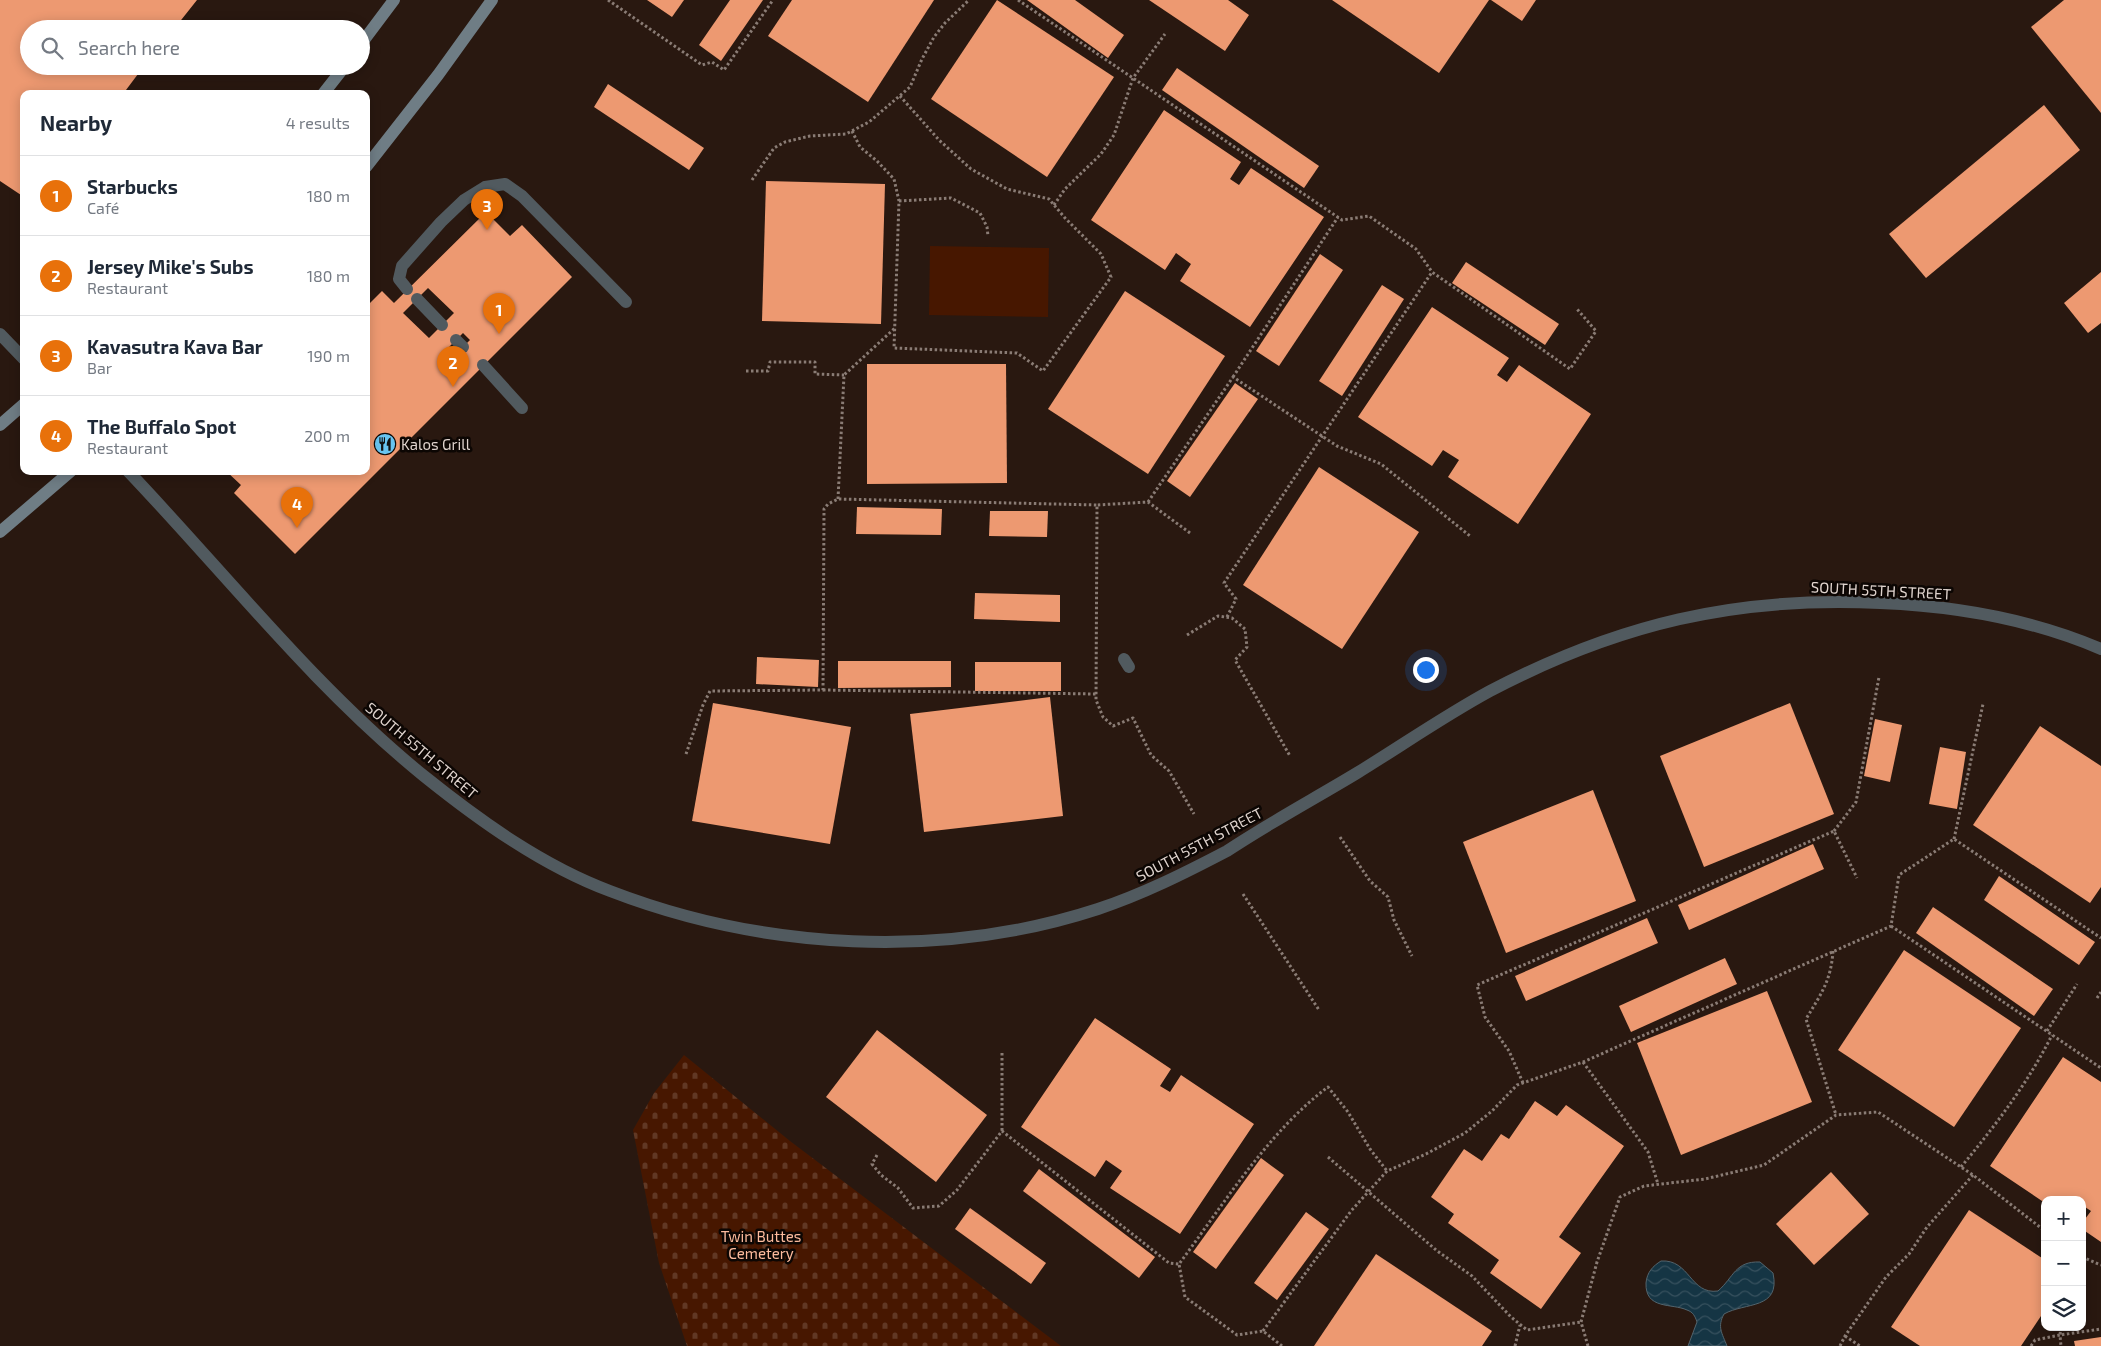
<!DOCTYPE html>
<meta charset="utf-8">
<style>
body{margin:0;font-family:"Exo 2",sans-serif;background:#f6f6f7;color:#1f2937}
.controls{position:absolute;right:15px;bottom:15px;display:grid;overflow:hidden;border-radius:10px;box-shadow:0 2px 12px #0003}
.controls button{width:45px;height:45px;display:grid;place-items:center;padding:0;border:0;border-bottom:1px solid #e0e1e3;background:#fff;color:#1f2937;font:25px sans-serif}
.you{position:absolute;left:1425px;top:669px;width:18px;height:18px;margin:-12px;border:4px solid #fff;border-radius:50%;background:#1a73e8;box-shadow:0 0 0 8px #1a73e833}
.badge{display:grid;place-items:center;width:32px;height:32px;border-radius:50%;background:#0f766e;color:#fff;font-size:16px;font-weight:700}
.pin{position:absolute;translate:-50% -41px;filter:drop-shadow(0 1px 2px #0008)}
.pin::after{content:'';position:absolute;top:26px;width:18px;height:15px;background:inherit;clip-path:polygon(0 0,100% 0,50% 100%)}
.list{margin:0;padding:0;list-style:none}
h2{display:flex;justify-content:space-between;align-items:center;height:65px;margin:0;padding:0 20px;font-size:21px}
h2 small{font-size:16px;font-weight:400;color:#747a83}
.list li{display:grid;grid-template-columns:32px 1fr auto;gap:15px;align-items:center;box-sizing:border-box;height:80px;padding:0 20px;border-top:1px solid #e0e1e3}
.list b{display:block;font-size:19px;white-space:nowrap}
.list p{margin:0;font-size:16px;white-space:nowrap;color:#747a83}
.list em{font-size:16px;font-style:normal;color:#747a83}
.icon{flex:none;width:28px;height:28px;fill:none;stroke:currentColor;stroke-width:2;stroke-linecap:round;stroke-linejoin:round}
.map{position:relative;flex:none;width:2101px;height:1346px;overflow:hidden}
.search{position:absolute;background:#fff;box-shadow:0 2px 12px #0003;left:20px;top:20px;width:350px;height:55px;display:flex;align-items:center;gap:12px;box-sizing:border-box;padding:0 18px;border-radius:28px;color:#747a83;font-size:19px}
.panel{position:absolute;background:#fff;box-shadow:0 2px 12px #0003;left:20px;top:90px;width:350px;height:385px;border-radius:10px}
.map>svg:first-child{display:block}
.cemetery{fill:url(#cemetery-stones)}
.pitch{fill:#471700}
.water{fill:url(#water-waves);stroke:#52646d}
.building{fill:#ed9971;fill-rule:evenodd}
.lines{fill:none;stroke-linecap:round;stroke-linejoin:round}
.path{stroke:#8a7c75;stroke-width:3;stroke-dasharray:2.5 2.5;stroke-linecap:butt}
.lane{stroke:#515a5f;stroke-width:12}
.street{stroke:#515a5f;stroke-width:12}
.secondary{stroke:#6f7d85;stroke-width:12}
.labels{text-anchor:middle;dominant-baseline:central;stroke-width:5;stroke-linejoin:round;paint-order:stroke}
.poi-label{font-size:15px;fill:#dfd3cd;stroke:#0c0603;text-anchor:start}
.street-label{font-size:15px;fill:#dfd3cd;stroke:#0c0603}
.park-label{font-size:15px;fill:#fdbb9d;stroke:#0c0603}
</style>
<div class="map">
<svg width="2101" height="1346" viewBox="0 0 2101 1346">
<defs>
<pattern id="cemetery-stones" width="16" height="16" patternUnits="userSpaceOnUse" patternTransform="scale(1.25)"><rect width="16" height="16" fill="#471700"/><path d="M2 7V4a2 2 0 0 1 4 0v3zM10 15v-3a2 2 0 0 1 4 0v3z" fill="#613824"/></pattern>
<pattern id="water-waves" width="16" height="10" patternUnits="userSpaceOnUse" patternTransform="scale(1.25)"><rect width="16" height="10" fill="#153544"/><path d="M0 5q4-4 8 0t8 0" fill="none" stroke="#37515e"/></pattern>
</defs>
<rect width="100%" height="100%" fill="#291810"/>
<polygon class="cemetery" points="684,1055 790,1141 1061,1346 687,1346 659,1263 633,1130 654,1093"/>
<polygon class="pitch" points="930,246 1049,248 1048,317 929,315"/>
<path class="water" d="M1661,1261C1690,1259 1690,1295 1718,1291C1734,1277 1735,1261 1760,1262L1773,1273C1781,1310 1745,1302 1724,1314C1717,1327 1722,1333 1727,1346H1688L1697,1322C1695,1316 1693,1312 1687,1310C1672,1303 1645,1310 1646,1283C1647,1272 1653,1266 1661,1261Z"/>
<g class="building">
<polygon points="0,0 197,0 174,29 29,29 29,66 144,66 123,94 24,94 24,197 0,181"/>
<polygon points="647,0 684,0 672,17"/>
<polygon points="730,0 763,0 721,61 699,45"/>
<polygon points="792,0 934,0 868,102 768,36"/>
<polygon points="997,0 1114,77 1047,177 931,99"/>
<polygon points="1027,0 1075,0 1124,35 1108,58"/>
<polygon points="1149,0 1228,0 1249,15 1225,51"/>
<polygon points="1332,0 1489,0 1439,73"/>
<polygon points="1491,0 1536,0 1522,21"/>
<polygon points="2064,0 2101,0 2101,113 2031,27"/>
<polygon points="1177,68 1319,166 1304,188 1162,90"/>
<polygon points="608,84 704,148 689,170 594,107"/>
<polygon points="2044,105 2080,150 1926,278 1889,234"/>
<polygon points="1164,110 1241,162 1230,179 1239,185 1251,168 1324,217 1250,327 1180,281 1191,264 1176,253 1165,270 1091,220"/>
<polygon points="766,181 885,184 881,324 762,321"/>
<path d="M486,212L510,236L522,225L572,277L295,554L234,493L241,485L226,471H366V307L382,291L394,303ZM428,288L454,313L429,338L403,313ZM463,333L470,340L450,360L443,353Z"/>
<polygon points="1320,254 1343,270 1279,366 1256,351"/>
<polygon points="1466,262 1559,324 1545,345 1452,283"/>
<polygon points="2101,272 2101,323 2088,333 2064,303"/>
<polygon points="1382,285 1404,299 1342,396 1319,381"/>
<polygon points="1125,291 1225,356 1148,474 1048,409"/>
<polygon points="1432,307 1509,358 1497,375 1507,382 1519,365 1591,414 1518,524 1448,477 1459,460 1443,450 1432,466 1358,417"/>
<polygon points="867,364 1006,364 1007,483 867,484"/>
<polygon points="1235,383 1258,399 1190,497 1167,481"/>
<polygon points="1319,467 1419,532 1342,649 1243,585"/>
<polygon points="857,507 942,509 941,535 856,534"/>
<polygon points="990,511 1048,511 1047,537 989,536"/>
<polygon points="975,593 1060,595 1060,622 974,619"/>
<polygon points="757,657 819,660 818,687 756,684"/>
<polygon points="838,661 951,661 951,687 838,688"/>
<rect x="975" y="662" width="86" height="29"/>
<polygon points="1050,697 1063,816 924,832 910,714"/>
<polygon points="713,703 851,727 830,844 692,821"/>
<polygon points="1790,703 1834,814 1704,867 1660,756"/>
<polygon points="1875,719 1902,725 1890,782 1864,776"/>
<polygon points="2040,726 2101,766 2101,887 2090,903 1973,825"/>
<polygon points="1940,747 1966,752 1957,809 1929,804"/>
<polygon points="1593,790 1636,901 1506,953 1463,842"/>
<polygon points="1813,844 1824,869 1689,930 1678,905"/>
<polygon points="1999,876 2095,942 2079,965 1984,900"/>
<polygon points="1933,907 2053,989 2034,1016 1916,933"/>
<polygon points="1647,918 1658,943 1526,1001 1515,976"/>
<polygon points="1904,950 2021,1028 1954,1127 1838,1050"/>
<polygon points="1725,958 1737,984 1631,1032 1619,1006"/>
<polygon points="1767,991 1812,1102 1681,1155 1637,1043"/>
<polygon points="1095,1018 1171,1069 1160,1086 1170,1092 1181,1075 1254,1124 1180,1234 1110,1188 1122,1171 1106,1160 1095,1177 1021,1127"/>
<polygon points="877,1030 987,1115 936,1182 826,1097"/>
<polygon points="2063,1057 2101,1082 2101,1242 2082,1229 2082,1223 2091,1211 2082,1205 2082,1200 2045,1200 2045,1203 1990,1166"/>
<polygon points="1535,1101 1557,1116 1566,1105 1624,1146 1559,1237 1581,1253 1541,1309 1490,1273 1499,1260 1448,1223 1454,1214 1431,1197 1464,1149 1482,1161 1501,1134 1509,1139"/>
<polygon points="1261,1158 1284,1175 1216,1269 1193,1252"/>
<polygon points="1039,1169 1155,1257 1139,1278 1023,1191"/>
<polygon points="1831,1172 1869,1214 1814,1265 1776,1224"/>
<polygon points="970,1208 1046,1263 1031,1284 955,1229"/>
<polygon points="1969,1210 2045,1260 2045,1310 2021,1346 1920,1346 1891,1327"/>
<polygon points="1306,1212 1329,1229 1277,1300 1254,1283"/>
<polygon points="1376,1254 1492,1331 1482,1346 1314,1346"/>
<polygon points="2101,1337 2101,1346 2075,1346 2074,1341"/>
</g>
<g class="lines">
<g class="path">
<polyline points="608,0 702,65 712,62 724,70 773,0"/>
<polyline points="1018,0 1342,220 1369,216 1416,249 1432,272"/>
<polyline points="852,131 860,147 877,161 894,179 899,201 894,348 1017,353 1043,371 1111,277 1101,254 1065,218 1049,199 1007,189 971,169 939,140 900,96"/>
<polyline points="752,180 774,148 785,142 810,136 846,134 869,122 910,87 922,59 934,37 945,23 969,0"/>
<polyline points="899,201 951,198 980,213 987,227 988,236"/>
<polyline points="1054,205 1065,189 1101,154 1114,135 1133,78 1165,34"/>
<polyline points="746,371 768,371 770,362 815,362 815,374 844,375"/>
<polyline points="1233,377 1338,217"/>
<polyline points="838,499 844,375 895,328"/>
<polyline points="1148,502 1233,377 1337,446 1381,464 1470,536"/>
<polyline points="1190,533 1148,502 1097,505 1096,700 1103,717 1113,726 1133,718 1151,755 1169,771 1194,814"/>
<polyline points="1227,617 1236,599 1224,583 1432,272 1570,369 1596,331 1577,309"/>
<polyline points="1187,635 1218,616 1232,618 1245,629 1247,647 1235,660 1290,756"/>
<polyline points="823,690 1096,694"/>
<polyline points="686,754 703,705 710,691 823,690 824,509 828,504 838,499 1097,505"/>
<polyline points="1834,831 1856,802 1879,677"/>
<polyline points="1340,837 1370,881 1388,897 1394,920 1412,956"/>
<polyline points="1954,839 1983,704"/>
<polyline points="1243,894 1319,1010"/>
<polyline points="1891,926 2101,1068"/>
<path d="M1833,951C1831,981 1821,994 1806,1019L1836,1115"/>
<polyline points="2097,998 2101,992"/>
<polyline points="2047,1031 2077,984"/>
<polyline points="1002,1053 1002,1131"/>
<polyline points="1583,1062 1648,1152 1658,1184"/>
<polyline points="1523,1083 1509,1051 1485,1017 1477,985 1834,831 1857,878"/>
<polyline points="877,1155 872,1164 881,1175 898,1188 913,1208 939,1206 957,1190 1002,1131 1169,1263 1179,1264"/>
<polyline points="1328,1157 1436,1250 1472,1276 1511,1317 1527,1330 1581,1322"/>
<path d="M1961,1167C1995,1126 2028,1083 2052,1035"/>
<polyline points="2082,1257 2101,1265"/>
<polyline points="2082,1268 2086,1259"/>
<polyline points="2061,1327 2060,1335 2101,1329"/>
<polyline points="1263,1331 1351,1211 1387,1171 1426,1154 1465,1133 1492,1111 1517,1085 1583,1062 1891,926 1899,875 1954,839 2101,938"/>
<polyline points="1845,1336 1860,1346"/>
<path d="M1282,1346L1263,1331L1237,1335L1185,1297L1179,1264C1223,1205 1269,1131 1328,1087L1348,1112L1370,1149L1387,1171"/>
<polyline points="1515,1346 1520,1325"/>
<polyline points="1588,1346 1581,1322 1597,1262 1620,1197 1644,1186 1705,1179 1764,1165 1836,1115 1878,1112 1973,1175 2045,1231"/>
<polyline points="1840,1346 1845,1336 1886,1277 1909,1254 1927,1227 1973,1175"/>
<polyline points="2031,1346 2035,1340 2060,1335 2061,1346"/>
</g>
<g class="lane">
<polyline points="407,289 399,279 402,266 441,222 464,200 485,187 505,184 522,196 626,302"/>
<polyline points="417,299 442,325"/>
<polyline points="456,340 463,347"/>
<polyline points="483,365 522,408"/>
<polyline points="1124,659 1129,667"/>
</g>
<g class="street">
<polyline points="0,334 24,359"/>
<path d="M128,471C226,574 314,687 424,776C480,821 543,866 610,891C763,950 942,960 1098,909C1143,894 1185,873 1227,851C1269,823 1314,799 1357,773C1401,746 1444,716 1490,691C1618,624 1736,596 1880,603C1956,606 2031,619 2101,649"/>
</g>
<g class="secondary">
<polyline points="361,44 394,0"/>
<polyline points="323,94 345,66"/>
<polyline points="366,167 438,75 492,0"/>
<polyline points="0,425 24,404"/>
<polyline points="0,532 71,471"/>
</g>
</g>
<defs>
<g id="restaurant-disc" transform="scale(1.125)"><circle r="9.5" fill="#68c4f0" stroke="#0c0603"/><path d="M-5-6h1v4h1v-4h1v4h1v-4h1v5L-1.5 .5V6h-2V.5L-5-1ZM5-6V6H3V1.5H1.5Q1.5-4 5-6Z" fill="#111"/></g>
</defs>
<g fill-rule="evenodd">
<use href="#restaurant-disc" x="385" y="444"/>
</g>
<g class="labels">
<g class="poi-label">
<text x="401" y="444">Kalos Grill</text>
</g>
<g class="street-label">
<text transform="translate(1881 590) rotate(3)">SOUTH 55TH STREET</text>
<text transform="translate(422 750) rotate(40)">SOUTH 55TH STREET</text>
<text transform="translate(1199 844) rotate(-28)">SOUTH 55TH STREET</text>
</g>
<g class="park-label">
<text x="761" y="1236">Twin Buttes<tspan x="761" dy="17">Cemetery</tspan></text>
</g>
</g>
</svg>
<div class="controls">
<button>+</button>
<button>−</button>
<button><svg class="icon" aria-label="layers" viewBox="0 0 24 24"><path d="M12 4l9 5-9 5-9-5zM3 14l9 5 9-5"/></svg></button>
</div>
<div class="you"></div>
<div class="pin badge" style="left:499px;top:334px;background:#e8710a">1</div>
<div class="pin badge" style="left:453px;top:387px;background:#e8710a">2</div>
<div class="pin badge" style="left:487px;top:230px;background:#e8710a">3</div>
<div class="pin badge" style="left:297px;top:528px;background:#e8710a">4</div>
<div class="search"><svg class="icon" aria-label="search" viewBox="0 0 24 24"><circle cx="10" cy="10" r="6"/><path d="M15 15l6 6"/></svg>Search here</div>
<section class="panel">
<h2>Nearby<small>4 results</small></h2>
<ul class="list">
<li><span class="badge" style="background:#e8710a">1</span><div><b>Starbucks</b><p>Café</p></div><em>180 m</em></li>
<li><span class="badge" style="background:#e8710a">2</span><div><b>Jersey Mike's Subs</b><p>Restaurant</p></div><em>180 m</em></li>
<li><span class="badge" style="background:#e8710a">3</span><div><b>Kavasutra Kava Bar</b><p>Bar</p></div><em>190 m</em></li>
<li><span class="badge" style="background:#e8710a">4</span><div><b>The Buffalo Spot</b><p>Restaurant</p></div><em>200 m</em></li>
</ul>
</section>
</div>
